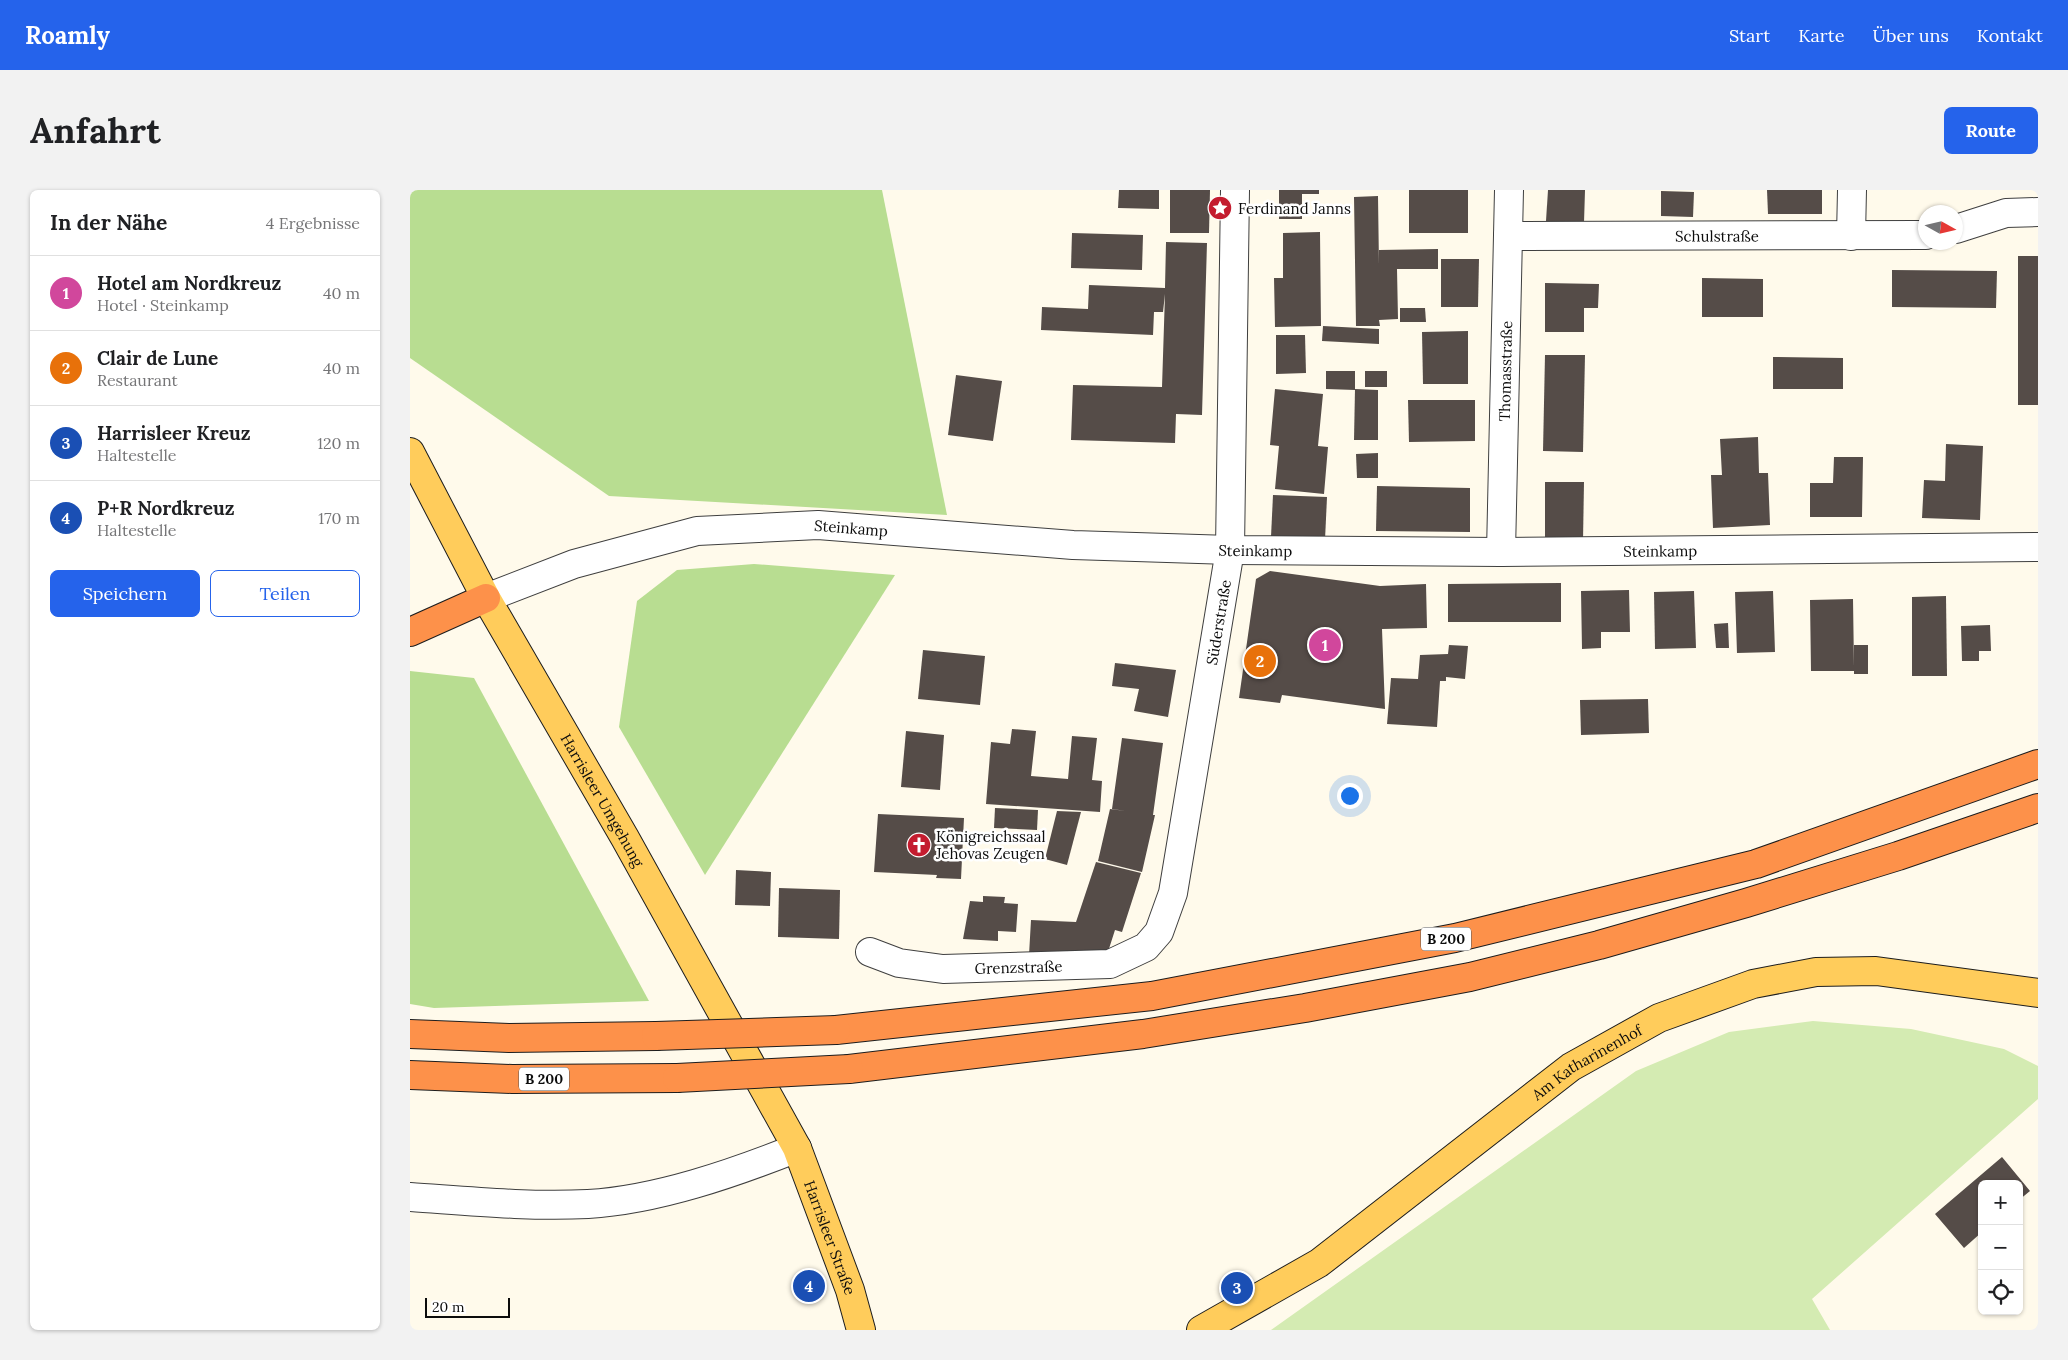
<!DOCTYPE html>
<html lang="de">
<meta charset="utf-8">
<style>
body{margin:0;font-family:Lora,serif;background:#f2f2f2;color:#202124}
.controls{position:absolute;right:15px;bottom:15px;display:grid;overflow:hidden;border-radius:8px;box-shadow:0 1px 4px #0004}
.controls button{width:45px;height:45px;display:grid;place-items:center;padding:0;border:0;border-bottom:1px solid #e0e0e0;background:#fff;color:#202124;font:25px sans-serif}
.compass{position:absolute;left:1508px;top:15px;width:45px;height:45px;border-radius:50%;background:#fff;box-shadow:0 1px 4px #0004;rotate:98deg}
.scale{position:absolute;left:15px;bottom:12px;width:85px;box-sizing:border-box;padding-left:5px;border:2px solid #0c0c0c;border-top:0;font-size:14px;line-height:18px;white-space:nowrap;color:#0c0c0c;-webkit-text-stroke:4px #fff;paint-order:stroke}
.you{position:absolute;left:939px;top:605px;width:18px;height:18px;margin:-12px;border:4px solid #fff;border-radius:50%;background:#1a73e8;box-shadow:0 0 0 8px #1a73e833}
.badge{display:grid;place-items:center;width:32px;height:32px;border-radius:50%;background:#2563eb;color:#fff;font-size:16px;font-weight:700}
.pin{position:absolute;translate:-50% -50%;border:2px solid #fff;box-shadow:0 1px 5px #0006}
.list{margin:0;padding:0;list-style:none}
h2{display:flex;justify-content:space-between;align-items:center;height:65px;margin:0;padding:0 20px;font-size:21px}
h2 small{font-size:16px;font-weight:400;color:#757577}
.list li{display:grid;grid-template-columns:32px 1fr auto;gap:15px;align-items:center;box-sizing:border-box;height:75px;padding:0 20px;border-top:1px solid #e0e0e0}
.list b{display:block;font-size:19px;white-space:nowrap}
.list p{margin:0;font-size:16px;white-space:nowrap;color:#757577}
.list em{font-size:16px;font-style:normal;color:#757577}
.actions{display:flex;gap:10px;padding:15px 20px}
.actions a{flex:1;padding:11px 0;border:1px solid #2563eb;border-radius:8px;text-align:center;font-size:18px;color:#2563eb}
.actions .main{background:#2563eb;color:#fff}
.icon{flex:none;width:28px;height:28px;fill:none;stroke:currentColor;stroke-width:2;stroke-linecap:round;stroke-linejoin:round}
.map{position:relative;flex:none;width:1628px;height:1140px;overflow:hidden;border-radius:8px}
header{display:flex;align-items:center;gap:30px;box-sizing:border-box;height:70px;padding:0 25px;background:#2563eb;color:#fff}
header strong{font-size:24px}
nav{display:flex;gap:28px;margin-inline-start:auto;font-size:18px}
.intro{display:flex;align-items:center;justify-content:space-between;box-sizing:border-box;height:120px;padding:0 30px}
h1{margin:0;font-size:35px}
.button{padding:12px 22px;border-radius:8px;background:#2563eb;color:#fff;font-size:18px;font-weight:700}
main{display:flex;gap:30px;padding:0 30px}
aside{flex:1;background:#fff;border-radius:8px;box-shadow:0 1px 4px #0004}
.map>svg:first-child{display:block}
.green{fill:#d4ebb2}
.forest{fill:#b8dd91}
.building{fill:#554c48}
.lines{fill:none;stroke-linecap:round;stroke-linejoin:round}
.minor-casing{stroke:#3f3f3f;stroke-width:30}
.major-casing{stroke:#1d1d1d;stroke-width:30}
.highway-casing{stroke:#1d1d1d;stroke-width:30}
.minor{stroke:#fff;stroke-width:28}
.major{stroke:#ffcc5b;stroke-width:28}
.highway{stroke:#fd914a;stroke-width:28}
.highway-bridge-casing{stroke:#1d1d1d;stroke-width:30;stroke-linecap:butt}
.highway-bridge{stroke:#fd914a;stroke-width:28}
.labels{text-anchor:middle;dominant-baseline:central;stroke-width:5;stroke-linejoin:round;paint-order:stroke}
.shield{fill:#fff;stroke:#555;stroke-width:1}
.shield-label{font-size:14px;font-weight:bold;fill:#0c0c0c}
.poi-label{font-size:15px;fill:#0c0c0c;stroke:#fff;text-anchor:start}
.street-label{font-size:15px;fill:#0c0c0c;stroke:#fff}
</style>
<header>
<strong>Roamly</strong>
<nav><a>Start</a><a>Karte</a><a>Über uns</a><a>Kontakt</a></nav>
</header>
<div class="intro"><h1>Anfahrt</h1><a class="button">Route</a></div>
<main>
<aside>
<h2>In der Nähe<small>4 Ergebnisse</small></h2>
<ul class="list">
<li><span class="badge" style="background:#d1479c">1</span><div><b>Hotel am Nordkreuz</b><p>Hotel · Steinkamp</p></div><em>40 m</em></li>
<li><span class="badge" style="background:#e8710a">2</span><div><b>Clair de Lune</b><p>Restaurant</p></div><em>40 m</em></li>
<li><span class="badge" style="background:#1a4fb4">3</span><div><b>Harrisleer Kreuz</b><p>Haltestelle</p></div><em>120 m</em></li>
<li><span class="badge" style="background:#1a4fb4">4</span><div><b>P+R Nordkreuz</b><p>Haltestelle</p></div><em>170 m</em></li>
</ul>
<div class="actions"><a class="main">Speichern</a><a>Teilen</a></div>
</aside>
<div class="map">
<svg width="1628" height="1140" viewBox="0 0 1628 1140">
<rect width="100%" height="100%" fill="#fffaeb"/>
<polygon class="green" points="1403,831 1501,839 1594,859 1628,876 1628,909 1402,1109 1420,1140 861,1140 1226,881 1319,842"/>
<g class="forest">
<polygon points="0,0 472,0 537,325 199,306 0,168"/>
<polygon points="344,374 485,385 295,685 209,537 227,411 267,380"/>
<polygon points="0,481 64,488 239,811 24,818 0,814"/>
</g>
<g class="building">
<polygon points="709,0 749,0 749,19 708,18"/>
<polygon points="760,0 800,0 799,43 760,43"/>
<polygon points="869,0 909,0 909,4 892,4 892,29 869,29"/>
<rect x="999" y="0" width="59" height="43"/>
<polygon points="1138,0 1175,0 1174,32 1136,31"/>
<polygon points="1357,0 1412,0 1412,24 1358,24"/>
<polygon points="1251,1 1284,2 1283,27 1251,26"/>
<polygon points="968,6 969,75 969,60 1028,59 1028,79 987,79 988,129 969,130 970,136 946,136 944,7"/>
<polygon points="910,42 911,136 865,137 864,88 873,88 873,43"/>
<polygon points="662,43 733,45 732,80 661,78"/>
<polygon points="756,52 797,53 792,225 766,224 765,253 661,250 663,195 752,197 755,104 753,122 744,122 743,145 631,140 632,117 678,119 679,95 755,98"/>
<rect x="1608" y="66" width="20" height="149"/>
<polygon points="1031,69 1069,69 1068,117 1031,117"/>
<polygon points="1482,80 1587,81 1586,118 1482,117"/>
<polygon points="1292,88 1353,89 1353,127 1292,127"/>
<polygon points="1135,93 1189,94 1188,118 1174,118 1174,142 1135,142"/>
<polygon points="990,118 1015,118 1016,132 990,132"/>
<polygon points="913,136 969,139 969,154 912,151"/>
<polygon points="1058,141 1058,194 1013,194 1012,142"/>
<polygon points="866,145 895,145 896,183 866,184"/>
<polygon points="1135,165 1175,165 1173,262 1133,261"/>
<polygon points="1363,167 1433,168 1433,199 1363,199"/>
<polygon points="916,181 945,181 945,200 916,199"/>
<rect x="955" y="181" width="22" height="16"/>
<polygon points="546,185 592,191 583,251 538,245"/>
<polygon points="865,199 913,204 908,256 918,257 914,304 865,299 869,256 860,255"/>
<polygon points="945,199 968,200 968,250 944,250"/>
<polygon points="998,210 1065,210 1065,251 999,252"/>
<polygon points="1348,247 1349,283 1358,283 1360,335 1303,338 1301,285 1312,285 1310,249"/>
<polygon points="1536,254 1573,256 1570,330 1512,328 1514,290 1535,291"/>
<polygon points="968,263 968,288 947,288 946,264"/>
<polygon points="1424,267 1453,267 1452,327 1400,327 1400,293 1423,293"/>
<polygon points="1135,292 1174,292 1173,351 1135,351"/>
<polygon points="967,296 1060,298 1060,342 966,341"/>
<polygon points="863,305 917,307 915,350 861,347"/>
<polygon points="860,381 970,396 1016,394 1017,438 972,439 975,519 872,505 870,513 829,508 846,389"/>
<polygon points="1151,393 1151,432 1038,432 1038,394"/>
<polygon points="1219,400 1220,442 1191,442 1191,458 1172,459 1171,401"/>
<polygon points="1284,401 1286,458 1245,459 1244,402"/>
<polygon points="1363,401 1365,462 1327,463 1325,402"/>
<polygon points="1536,406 1537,486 1502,486 1502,407"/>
<polygon points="1443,409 1444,477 1444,455 1458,455 1458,484 1444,484 1444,481 1401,481 1400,410"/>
<polygon points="1318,433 1319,458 1306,458 1304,434"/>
<polygon points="1580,435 1581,461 1569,461 1569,471 1552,471 1551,436"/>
<polygon points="1039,455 1058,456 1055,489 1036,487 1036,491 1030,491 1027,537 977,534 981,488 1008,489 1010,465 1038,464"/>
<polygon points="513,460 575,466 570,515 508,509"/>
<polygon points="705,473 766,480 758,527 724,521 729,499 702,496"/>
<polygon points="1238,509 1239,543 1171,545 1170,510"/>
<polygon points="602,539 626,541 621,586 658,589 662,546 687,548 682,590 692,591 690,622 576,614 581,552 600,554"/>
<polygon points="496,541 534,545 530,600 491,597"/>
<polygon points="712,548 753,553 743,625 745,625 732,682 688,671 700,619 716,621 702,619"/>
<polygon points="585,618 628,620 627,640 584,638"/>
<polygon points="647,621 671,622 657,675 635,669"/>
<polygon points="468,624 554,628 551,689 526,688 527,685 464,682"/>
<polygon points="686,672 731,683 712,742 705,740 696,768 619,765 621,730 666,732"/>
<polygon points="326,680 361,682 360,716 325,715"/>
<polygon points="369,698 430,700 429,749 368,747"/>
<polygon points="573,706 595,707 594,713 608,714 606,742 588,741 588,751 553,749 560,711 573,712"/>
<polygon points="1592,967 1620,1001 1609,1010 1609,994 1572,994 1572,1042 1554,1058 1525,1024"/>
</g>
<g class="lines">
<g class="minor-casing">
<g id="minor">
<polyline points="1546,39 1596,23 1628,22"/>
<path id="s1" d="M1098,46L1516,45"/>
<polyline points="1441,46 1442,0"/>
<path id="s2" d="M1091,362L1099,0"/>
<path id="s3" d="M76,408L164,374L287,341L408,335L663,355L820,360L1091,362L1628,357"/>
<path id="s4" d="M460,762L489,773L533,779L700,774L736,757L749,742L763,703L820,360L825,0"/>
<path d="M0,1007C59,1011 119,1017 178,1014C247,1010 324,983 387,958"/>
</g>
</g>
<g class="major-casing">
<g id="major">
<path id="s5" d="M0,262L76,408L215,648L387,958L440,1100L451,1140"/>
<path id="s6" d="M791,1140L909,1073L1161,877L1249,828L1343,794L1406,782L1466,781L1628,803"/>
</g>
</g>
<g class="highway-casing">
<g id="highway">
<polyline points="0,442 76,408"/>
<polyline points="426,840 742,806 1045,748 1346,674 1628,574"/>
<polyline points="0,844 99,848 246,846"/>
<polyline points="439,879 733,844 895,818 1060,787 1189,755 1336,713 1488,666 1628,618"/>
<polyline points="0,885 102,889 267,888"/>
</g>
</g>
<use href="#minor" class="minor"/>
<use href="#major" class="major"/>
<use href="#highway" class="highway"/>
<g class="highway-bridge-casing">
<g id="highway-bridge">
<polyline points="246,846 426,840"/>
<polyline points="267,888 439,879"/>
</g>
</g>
<use href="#highway-bridge" class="highway-bridge"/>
</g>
<defs>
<g id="sight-disc" transform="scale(1.25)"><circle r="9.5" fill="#c41c2f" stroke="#fff"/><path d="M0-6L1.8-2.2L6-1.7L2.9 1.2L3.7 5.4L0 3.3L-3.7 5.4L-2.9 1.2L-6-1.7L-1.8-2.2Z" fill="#fff"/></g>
<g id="church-disc" transform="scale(1.25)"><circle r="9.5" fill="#c41c2f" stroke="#fff"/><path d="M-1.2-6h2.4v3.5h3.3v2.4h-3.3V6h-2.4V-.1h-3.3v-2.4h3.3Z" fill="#fff"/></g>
</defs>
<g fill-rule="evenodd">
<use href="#sight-disc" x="810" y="18"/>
<use href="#church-disc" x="509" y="655"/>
</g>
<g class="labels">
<g class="shield">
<rect x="1011" y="737.5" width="50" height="23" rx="4"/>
<rect x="109" y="877.5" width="50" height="23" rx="4"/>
</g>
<g class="shield-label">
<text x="1036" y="749">B 200</text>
<text x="134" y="889">B 200</text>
</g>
<g class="poi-label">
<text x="828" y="18">Ferdinand Janns</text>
<text x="526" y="646">Königreichssaal<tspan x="526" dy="17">Jehovas Zeugen</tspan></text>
</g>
<g class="street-label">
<text stroke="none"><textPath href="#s1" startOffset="209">Schulstraße</textPath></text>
<text stroke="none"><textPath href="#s2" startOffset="181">Thomasstraße</textPath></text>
<text stroke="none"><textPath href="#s3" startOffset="376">Steinkamp</textPath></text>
<text stroke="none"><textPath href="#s3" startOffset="781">Steinkamp</textPath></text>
<text stroke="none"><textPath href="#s3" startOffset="1186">Steinkamp</textPath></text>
<text stroke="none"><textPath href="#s4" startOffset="618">Süderstraße</textPath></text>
<text stroke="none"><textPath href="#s5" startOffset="398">Harrisleer Umgehung</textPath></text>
<text stroke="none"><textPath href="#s4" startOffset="151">Grenzstraße</textPath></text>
<text stroke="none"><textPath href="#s6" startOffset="471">Am Katharinenhof</textPath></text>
<text stroke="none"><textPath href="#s5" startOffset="892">Harrisleer Straße</textPath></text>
</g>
</g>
</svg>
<div class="controls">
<button>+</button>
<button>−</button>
<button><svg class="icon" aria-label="locate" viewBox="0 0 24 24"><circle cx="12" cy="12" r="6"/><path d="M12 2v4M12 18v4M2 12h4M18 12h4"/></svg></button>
</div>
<svg class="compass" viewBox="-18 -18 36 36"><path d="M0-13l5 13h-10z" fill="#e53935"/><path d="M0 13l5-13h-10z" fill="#757577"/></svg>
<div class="scale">20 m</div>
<div class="you"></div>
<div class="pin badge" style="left:915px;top:455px;background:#d1479c">1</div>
<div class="pin badge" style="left:850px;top:471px;background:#e8710a">2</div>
<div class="pin badge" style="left:827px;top:1098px;background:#1a4fb4">3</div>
<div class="pin badge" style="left:399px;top:1096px;background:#1a4fb4">4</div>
</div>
</main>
